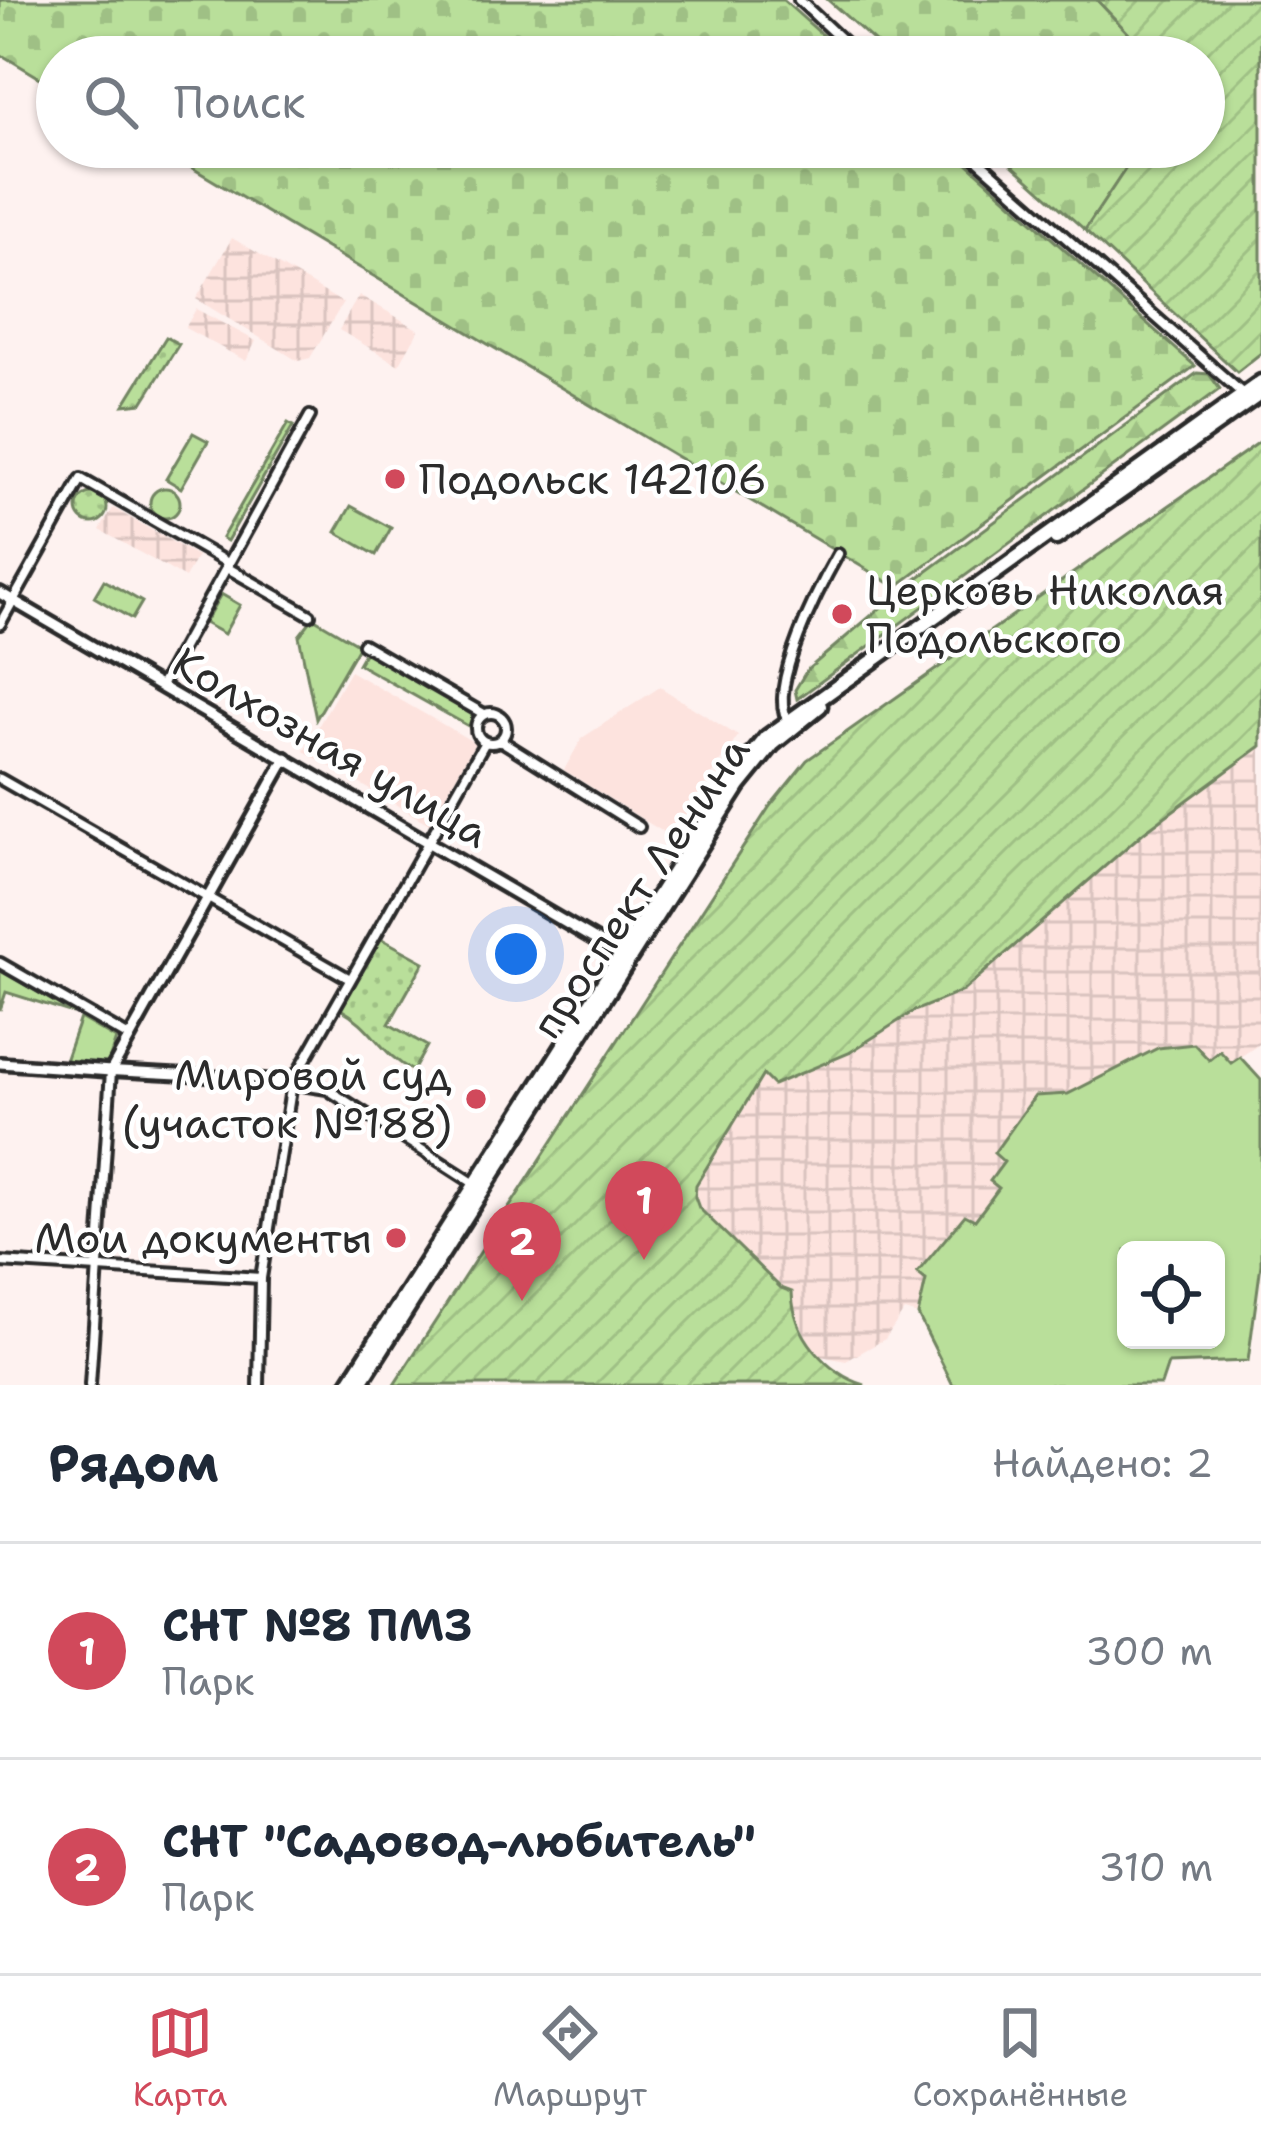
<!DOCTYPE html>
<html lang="ru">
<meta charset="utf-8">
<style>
body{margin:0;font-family:"Shantell Sans",sans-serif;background:#f6f6f7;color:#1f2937}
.controls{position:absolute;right:36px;bottom:36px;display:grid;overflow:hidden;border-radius:18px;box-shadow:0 3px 9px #0004}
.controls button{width:108px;height:108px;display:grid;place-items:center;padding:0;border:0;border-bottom:3px solid #e0e1e3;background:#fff;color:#1f2937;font:60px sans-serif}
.you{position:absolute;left:516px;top:954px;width:42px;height:42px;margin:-30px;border:9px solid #fff;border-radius:50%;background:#1a73e8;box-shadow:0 0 0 18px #1a73e833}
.badge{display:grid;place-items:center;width:78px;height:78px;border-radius:50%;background:#d1495b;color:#fff;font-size:39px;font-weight:700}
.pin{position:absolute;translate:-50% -99px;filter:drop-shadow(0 3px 6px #0008)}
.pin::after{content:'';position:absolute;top:63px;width:42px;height:36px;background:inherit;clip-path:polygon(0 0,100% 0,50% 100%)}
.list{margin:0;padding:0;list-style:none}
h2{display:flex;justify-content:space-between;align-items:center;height:156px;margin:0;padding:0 48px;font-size:51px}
h2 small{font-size:39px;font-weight:400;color:#747a83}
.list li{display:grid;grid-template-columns:78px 1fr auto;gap:36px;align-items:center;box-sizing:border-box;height:216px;padding:0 48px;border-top:3px solid #e0e1e3}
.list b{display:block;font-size:45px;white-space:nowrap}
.list p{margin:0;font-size:39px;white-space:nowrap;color:#747a83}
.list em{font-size:39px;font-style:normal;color:#747a83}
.icon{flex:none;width:66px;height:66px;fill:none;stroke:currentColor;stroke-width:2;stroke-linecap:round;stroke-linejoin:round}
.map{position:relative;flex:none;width:1261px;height:1385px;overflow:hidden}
.search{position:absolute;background:#fff;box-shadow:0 3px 9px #0004;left:36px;right:36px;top:36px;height:132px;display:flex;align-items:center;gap:30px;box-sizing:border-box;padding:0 42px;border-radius:66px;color:#747a83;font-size:45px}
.sheet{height:588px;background:#fff}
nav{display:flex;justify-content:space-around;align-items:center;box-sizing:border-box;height:168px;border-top:3px solid #e0e1e3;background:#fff;font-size:33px;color:#747a83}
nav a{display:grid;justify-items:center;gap:6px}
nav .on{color:#d1495b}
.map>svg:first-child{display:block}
.built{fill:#fde3de}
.industrial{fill:url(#industrial-grid)}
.grass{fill:url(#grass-dots);stroke:#728562;stroke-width:3}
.forest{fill:url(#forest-firs);stroke:#728562;stroke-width:3}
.cemetery{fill:url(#cemetery-stones);stroke:#728562;stroke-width:3}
.park{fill:#b9df9a;stroke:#728562;stroke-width:3;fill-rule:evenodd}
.garden{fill:url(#garden-furrows);stroke:#728562;stroke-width:3}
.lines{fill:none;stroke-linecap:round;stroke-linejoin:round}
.minor-casing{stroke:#2b2b2b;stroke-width:16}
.tertiary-casing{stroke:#2b2b2b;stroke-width:18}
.primary-casing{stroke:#2b2b2b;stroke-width:21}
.minor{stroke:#fff;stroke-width:8}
.tertiary{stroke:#fff;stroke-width:9}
.primary{stroke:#fff;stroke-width:12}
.poi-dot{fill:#d1495b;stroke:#fff;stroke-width:4.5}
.labels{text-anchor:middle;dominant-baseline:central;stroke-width:9;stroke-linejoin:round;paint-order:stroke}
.poi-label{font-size:42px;fill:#2b2b2b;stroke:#fff;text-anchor:start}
.street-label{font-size:42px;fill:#2b2b2b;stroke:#fff}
</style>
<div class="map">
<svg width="1261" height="1385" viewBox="0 0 1261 1385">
<defs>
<pattern id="industrial-grid" width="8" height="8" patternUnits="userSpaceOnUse" patternTransform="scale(3)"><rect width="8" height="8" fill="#fde3de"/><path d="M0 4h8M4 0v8" fill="none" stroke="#d9c3bf"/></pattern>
<pattern id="grass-dots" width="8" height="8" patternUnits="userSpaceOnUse" patternTransform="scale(3)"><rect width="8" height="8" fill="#b9df9a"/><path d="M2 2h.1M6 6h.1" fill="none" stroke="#9fc085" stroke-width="1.8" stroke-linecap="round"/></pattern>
<pattern id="forest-firs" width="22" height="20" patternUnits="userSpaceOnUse" patternTransform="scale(3)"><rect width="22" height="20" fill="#b9df9a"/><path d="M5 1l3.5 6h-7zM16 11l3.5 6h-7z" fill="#9fc085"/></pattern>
<pattern id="cemetery-stones" width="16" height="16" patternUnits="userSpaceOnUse" patternTransform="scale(3)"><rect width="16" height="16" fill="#b9df9a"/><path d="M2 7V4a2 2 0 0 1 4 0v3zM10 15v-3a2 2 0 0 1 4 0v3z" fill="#9fc085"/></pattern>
<pattern id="garden-furrows" width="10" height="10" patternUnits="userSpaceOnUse" patternTransform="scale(3)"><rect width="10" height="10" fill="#b9df9a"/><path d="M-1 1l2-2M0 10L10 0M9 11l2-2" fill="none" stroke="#9fc085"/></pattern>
</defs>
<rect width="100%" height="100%" fill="#fef2f0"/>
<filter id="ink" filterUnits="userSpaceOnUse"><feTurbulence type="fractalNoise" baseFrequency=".00833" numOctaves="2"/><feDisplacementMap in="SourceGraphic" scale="24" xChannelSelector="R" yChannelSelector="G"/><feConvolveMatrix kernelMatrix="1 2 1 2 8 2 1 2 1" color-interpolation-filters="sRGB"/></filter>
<g filter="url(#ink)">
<g class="built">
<polygon points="350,671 475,743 429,824 304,751"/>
<polygon points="660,687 738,736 671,837 564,770 582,738"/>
</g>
<g class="industrial">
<polygon points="232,238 343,303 310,358 298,361 196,299"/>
<polygon points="359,295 419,330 399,365 339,330"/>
<polygon points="196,309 256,341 246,361 185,328"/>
<polygon points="113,508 197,556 185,578 100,530"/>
<polygon points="1261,746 1261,1043 1231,1063 1158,1049 1068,1094 1049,1094 1004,1162 999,1188 975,1220 918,1274 927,1280 918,1315 904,1311 885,1339 846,1361 816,1355 793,1311 792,1292 781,1288 699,1208 695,1197 696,1185 763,1075 849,1053 914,1011 963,991 1144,832"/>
</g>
<g class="grass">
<polygon points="166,337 179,344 142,403 124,405"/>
<polygon points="288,423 293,426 227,541 222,538"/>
<circle cx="92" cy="508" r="15"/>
<path d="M380,938L424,962L389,1024L427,1046L413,1071C378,1052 374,1027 339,1008Z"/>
</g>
<polygon class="forest" points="1197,373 1209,374 1220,389 797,699 795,690 807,670 899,592"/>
<g class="cemetery">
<polygon points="0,0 783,0 847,57 57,57 57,88 0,54"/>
<polygon points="828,0 1097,0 1151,57 892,57"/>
<polygon points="157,147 949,147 1195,366 896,587"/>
<polygon points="992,147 1140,147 1085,230"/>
</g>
<g class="park">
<polygon points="193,433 208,441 181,488 166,479"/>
<circle cx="165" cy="503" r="15"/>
<polygon points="351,506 391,528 376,555 336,532"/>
<polygon points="104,580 142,602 132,619 94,597"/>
<polygon points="221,594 240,605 224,634 204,623"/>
<polygon points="313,618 359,645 316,719 299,636"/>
<polygon points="366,650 478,714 470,727 358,664"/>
<polygon points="0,970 73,1013 6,992 0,1010"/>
<polygon points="80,1018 116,1039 107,1066 65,1061"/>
<path d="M1194,1044L1209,1060L1220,1051L1231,1063L1240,1057L1261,1080V1264L1248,1361L1168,1364L1161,1385H953L918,1315L926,1280L917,1273L965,1215L975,1220L999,1188L990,1181L1004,1162L994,1153L1035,1096L1068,1094L1158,1048ZM1126,1250H1216V1340H1126Z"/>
</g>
<g class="garden">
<polygon points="1097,0 1261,0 1261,353 1237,372 1085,230 1140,147 1204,147 1204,57 1151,57"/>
<path d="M1261,441V746L1144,832L963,991L914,1011L849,1053L773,1085L763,1075L696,1185L695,1197L699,1208L781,1288L792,1292C793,1335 826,1373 865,1385H394L770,806L807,760Z"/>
</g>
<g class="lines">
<g class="minor-casing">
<g id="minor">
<polyline points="799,0 860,57"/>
<polyline points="963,147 1243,394"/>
<polyline points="226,567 310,615"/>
<polyline points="0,624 81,479 226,562"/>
<polyline points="363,644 484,714"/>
<polyline points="161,686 310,416"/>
<circle cx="491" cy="728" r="15"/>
<path d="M787,719C768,686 820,586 838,554"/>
<polyline points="500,740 639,827"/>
<polyline points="0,779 350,979"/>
<polyline points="0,963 129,1037"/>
<polyline points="0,1262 261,1278"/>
<polyline points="90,1385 111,1071 264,1079 327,1089 475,1184"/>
<polyline points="259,1385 261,1278 292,1083 485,742"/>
</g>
</g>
<g class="tertiary-casing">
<g id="tertiary">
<polyline points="0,593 623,956"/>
<polyline points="0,1063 111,1071 286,758"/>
</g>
</g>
<g class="primary-casing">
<g id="primary">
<polyline points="1056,538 1261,393"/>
<polyline points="348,1385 732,780 767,737 1261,382"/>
<polyline points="359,1385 739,786 773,744 820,706"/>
</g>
</g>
<use href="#minor" class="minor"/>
<use href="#tertiary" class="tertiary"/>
<use href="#primary" class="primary"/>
</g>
</g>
<g class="poi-dot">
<circle cx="395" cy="479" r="12"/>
<circle cx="842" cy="614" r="12"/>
<circle cx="476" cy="1099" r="12"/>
<circle cx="396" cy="1238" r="12"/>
</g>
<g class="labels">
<g class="poi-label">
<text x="419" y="479">Подольск 142106</text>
<text x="866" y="590">Церковь Николая<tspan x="866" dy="48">Подольского</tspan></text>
<text x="452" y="1075" text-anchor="end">Мировой суд<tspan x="452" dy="48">(участок №188)</tspan></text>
<text x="372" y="1238" text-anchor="end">Мои документы</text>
</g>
<g class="street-label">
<text transform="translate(331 747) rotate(30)">Колхозная улица</text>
<text transform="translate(640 887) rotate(-56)">проспект Ленина</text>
</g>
</g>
</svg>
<div class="controls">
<button><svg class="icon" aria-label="locate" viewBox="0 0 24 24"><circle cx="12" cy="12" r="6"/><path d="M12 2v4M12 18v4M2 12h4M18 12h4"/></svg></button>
</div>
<div class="you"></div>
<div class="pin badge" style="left:644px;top:1260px">1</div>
<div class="pin badge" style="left:522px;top:1301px">2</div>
<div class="search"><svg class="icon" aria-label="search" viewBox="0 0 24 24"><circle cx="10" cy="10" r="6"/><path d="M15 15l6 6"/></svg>Поиск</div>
</div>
<section class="sheet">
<h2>Рядом<small>Найдено: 2</small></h2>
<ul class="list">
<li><span class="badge">1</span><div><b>СНТ №8 ПМЗ</b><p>Парк</p></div><em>300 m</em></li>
<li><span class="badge">2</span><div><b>СНТ &quot;Садовод-любитель&quot;</b><p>Парк</p></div><em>310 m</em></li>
</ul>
</section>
<nav>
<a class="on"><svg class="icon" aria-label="map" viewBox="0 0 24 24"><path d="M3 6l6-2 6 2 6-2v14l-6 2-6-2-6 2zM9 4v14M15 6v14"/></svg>Карта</a>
<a><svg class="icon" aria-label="directions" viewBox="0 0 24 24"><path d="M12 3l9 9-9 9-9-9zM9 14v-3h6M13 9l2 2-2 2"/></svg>Маршрут</a>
<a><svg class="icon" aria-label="saved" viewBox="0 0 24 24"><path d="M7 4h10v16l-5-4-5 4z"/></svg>Сохранённые</a>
</nav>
